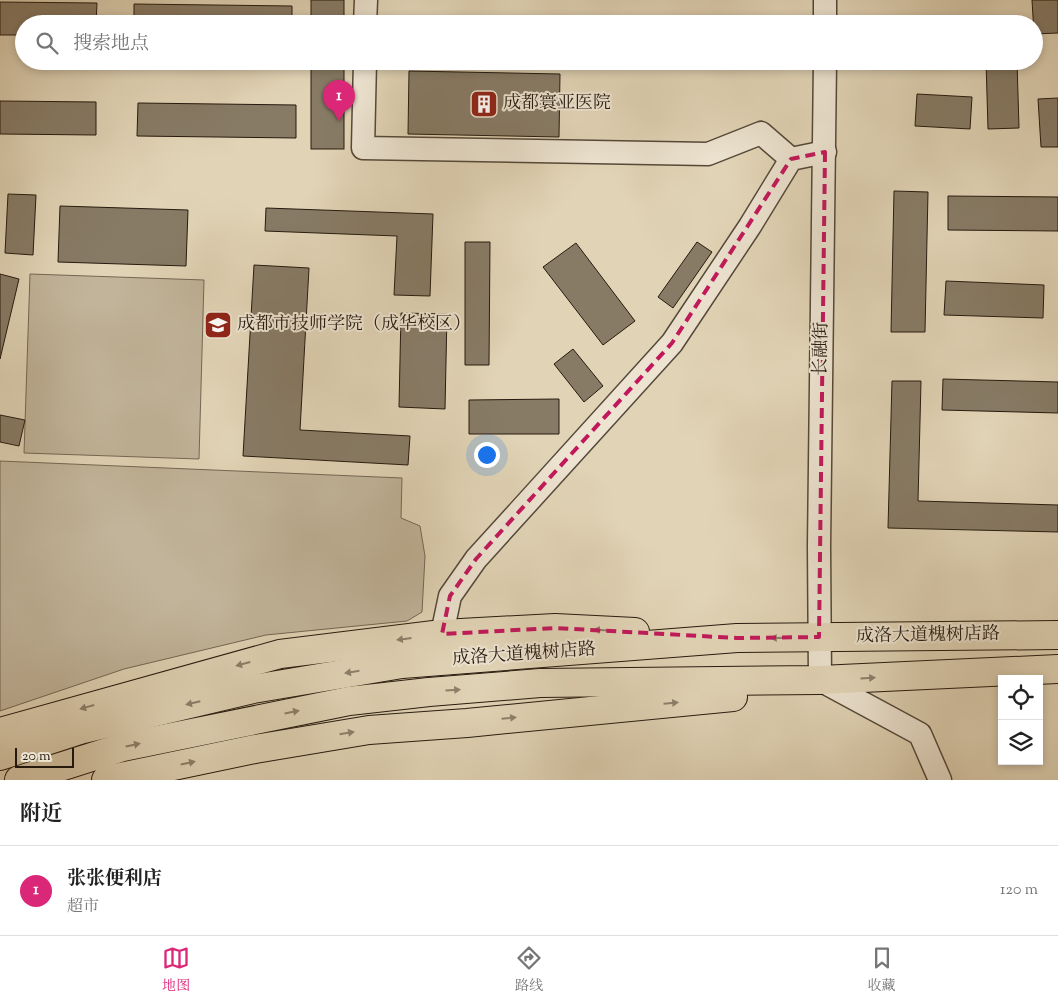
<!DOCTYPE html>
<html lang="zh">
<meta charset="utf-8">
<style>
body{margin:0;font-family:"Sorts Mill Goudy","Noto Serif SC",serif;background:#f6f6f6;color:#222}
.controls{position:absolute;right:15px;bottom:15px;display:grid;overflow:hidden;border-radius:0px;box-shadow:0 2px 8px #0003}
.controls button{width:45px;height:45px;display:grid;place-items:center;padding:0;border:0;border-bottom:1px solid #e0e0e0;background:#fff;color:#222;font:25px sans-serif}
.scale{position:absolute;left:15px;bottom:12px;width:59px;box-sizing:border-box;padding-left:5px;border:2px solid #261a0f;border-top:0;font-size:14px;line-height:18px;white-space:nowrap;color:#261a0f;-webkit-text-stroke:4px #ece3d0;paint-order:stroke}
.you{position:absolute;left:486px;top:454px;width:18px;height:18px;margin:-12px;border:4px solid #fff;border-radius:50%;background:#1a73e8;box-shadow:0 0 0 8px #1a73e833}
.badge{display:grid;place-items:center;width:32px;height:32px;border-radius:50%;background:#db2777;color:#fff;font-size:16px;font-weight:700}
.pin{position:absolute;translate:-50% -41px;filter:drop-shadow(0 1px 2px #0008)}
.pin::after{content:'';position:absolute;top:26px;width:18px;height:15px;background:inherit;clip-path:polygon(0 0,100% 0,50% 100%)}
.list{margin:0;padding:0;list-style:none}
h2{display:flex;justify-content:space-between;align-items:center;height:65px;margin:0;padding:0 20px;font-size:21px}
h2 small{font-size:16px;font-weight:400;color:#767676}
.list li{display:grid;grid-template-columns:32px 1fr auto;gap:15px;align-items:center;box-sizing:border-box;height:90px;padding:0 20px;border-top:1px solid #e0e0e0}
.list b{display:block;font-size:19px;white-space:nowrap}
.list p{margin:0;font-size:16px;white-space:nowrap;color:#767676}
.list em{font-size:16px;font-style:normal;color:#767676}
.icon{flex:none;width:28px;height:28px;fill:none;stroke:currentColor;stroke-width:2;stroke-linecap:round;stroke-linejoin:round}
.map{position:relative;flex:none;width:1058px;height:780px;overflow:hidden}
.search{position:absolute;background:#fff;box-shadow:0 2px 8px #0003;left:15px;right:15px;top:15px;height:55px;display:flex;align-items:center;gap:12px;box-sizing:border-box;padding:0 18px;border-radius:28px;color:#767676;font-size:19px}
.sheet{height:155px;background:#fff}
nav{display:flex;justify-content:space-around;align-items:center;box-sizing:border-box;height:70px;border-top:1px solid #e0e0e0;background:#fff;font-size:14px;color:#767676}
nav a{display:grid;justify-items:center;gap:2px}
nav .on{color:#db2777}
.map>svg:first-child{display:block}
.green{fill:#c1b49a;stroke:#746754}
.building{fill:#877b66;stroke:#261a0f}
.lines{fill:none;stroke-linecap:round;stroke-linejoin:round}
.street-casing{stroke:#554839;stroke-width:25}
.primary-casing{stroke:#261a0f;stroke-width:30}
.street{stroke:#ece3d0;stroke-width:22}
.primary{stroke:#e1d4b6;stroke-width:28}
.oneway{fill:#8d806b}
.marked{fill:none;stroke:#c2185b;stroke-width:4;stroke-dasharray:10 6;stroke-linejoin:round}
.labels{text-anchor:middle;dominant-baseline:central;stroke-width:4;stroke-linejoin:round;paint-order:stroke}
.poi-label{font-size:18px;fill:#261a0f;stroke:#ece3d0;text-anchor:start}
.street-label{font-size:18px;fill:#261a0f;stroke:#ece3d0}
</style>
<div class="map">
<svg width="1058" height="780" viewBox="0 0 1058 780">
<rect width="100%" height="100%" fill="#e1d4b6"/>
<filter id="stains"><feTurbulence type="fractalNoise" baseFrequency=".004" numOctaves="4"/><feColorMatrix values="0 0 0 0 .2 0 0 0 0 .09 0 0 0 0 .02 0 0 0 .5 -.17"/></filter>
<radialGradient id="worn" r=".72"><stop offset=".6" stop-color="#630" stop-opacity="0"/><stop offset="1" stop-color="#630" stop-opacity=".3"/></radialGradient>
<g class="green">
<polygon points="30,274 204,280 199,459 24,453"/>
<polygon points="0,461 402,478 401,518 420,526 425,556 422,612 407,621 266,635 124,669 0,711"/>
</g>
<g class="building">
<rect x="311" y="0" width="33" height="24"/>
<polygon points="1032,0 1058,0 1058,33 1034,34"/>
<polygon points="0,2 97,3 96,24 24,24 24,35 0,35"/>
<polygon points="134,4 292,6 292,24 134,24"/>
<rect x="311" y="61" width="33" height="88"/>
<polygon points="986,61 1017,61 1019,128 988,129"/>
<polygon points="409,71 560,74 559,137 408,134"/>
<polygon points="917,94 972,97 970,129 915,126"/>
<polygon points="1058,98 1058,147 1041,147 1038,99"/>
<polygon points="0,101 96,102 96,135 0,134"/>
<polygon points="138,103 296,105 296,138 137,136"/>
<polygon points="894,191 928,192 925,332 891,332"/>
<polygon points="8,194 36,195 33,255 5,253"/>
<polygon points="948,196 1058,197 1058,231 948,230"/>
<polygon points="60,206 188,210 186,266 58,262"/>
<polygon points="266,208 433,214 430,296 394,295 397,236 265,231"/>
<polygon points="465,242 490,242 489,365 465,365"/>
<polygon points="697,242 712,252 673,308 658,297"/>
<polygon points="576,243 635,321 603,345 543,267"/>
<polygon points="254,265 309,268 300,430 410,436 408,465 243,456"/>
<polygon points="0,274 19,279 0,359"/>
<polygon points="946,281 1044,285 1043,318 944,315"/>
<polygon points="401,313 447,314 445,409 399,407"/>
<polygon points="573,349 603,386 584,402 554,364"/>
<polygon points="943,379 1058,382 1058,413 942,410"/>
<polygon points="892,381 921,381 918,501 1058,505 1058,532 888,528"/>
<polygon points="559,399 559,434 469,434 469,400"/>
<polygon points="0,415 25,420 19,446 0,442"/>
</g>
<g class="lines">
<g class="street-casing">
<g id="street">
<polyline points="825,0 825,24"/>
<polyline points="365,24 366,0"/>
<polyline points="365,61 363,148 708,154 761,133 791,159"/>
<polyline points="825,61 819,546 820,680 920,734 940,780"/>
<polyline points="442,634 450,596 476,559 672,343 750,226 791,159 825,152"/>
</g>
</g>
<g class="primary-casing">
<g id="primary">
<polyline points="0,732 280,654 442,634 555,628 635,632"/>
<polyline points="0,756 83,729 253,689 402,664 737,638 1058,635"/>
<polyline points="19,780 123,747 349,701 429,692 540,683 820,680 1058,669"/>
<polyline points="106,780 255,749 369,730 467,723 733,697"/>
</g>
</g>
<use href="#street" class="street"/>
<use href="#primary" class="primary"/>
</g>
<defs><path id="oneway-solid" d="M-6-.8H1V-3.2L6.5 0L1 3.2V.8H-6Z" transform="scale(1.25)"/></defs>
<g class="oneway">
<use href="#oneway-solid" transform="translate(601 630) rotate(-177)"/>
<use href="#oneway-solid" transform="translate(778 638) rotate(179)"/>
<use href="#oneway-solid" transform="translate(404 639) rotate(173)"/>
<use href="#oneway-solid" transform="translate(243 664) rotate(165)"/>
<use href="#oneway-solid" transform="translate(352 672) rotate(171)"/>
<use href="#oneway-solid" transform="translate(868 678) rotate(-3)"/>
<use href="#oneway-solid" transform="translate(453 690) rotate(-4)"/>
<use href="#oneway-solid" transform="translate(193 703) rotate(167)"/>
<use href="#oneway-solid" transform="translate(671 703) rotate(-5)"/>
<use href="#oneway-solid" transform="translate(87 707) rotate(164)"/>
<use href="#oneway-solid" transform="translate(292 712) rotate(-11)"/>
<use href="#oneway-solid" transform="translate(509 718) rotate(-6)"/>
<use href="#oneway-solid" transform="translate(347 733) rotate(-9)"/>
<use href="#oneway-solid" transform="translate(133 745) rotate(-12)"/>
<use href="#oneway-solid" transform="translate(188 763) rotate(-12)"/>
</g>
<path class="marked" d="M825,152L819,637L737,638L555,628L442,634L450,596L476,559L672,343L791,159Z"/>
<defs>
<g id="building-square" transform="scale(1.4375)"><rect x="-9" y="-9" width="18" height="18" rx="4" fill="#8f2418" stroke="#ece3d0"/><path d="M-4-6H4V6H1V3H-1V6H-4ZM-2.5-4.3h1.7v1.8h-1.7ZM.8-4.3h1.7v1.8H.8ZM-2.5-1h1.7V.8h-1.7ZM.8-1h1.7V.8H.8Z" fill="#fff"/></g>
<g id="university-square" transform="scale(1.4375)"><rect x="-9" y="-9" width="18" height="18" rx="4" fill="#8f2418" stroke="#ece3d0"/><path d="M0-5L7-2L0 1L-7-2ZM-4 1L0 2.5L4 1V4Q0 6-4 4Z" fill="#fff"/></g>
</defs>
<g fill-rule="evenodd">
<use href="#building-square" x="484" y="104"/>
<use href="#university-square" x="218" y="325"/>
</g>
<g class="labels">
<g class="poi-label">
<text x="503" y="104">成都寰亚医院</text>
<text x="237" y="325">成都市技师学院（成华校区）</text>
</g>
<g class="street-label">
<text transform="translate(822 349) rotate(-89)">长融街</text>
<text transform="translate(928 636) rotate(-1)">成洛大道槐树店路</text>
<text transform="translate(524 655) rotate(-4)">成洛大道槐树店路</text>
</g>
</g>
<rect width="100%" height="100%" filter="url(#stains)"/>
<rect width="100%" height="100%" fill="url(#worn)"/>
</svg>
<div class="controls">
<button><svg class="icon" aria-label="locate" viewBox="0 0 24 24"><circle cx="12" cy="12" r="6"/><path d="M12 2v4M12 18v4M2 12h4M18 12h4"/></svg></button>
<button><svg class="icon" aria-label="layers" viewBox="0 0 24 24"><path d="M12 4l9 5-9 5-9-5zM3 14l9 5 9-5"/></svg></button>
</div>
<div class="scale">20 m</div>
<div class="you"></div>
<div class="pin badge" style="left:339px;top:121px">1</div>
<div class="search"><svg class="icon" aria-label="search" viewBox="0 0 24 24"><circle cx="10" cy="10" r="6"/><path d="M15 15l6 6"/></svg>搜索地点</div>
</div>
<section class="sheet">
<h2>附近<small></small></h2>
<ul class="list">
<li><span class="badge">1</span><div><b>张张便利店</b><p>超市</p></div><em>120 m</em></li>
</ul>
</section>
<nav>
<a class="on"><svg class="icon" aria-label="map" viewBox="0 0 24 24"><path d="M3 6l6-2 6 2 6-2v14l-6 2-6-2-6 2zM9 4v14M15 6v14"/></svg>地图</a>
<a><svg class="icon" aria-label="directions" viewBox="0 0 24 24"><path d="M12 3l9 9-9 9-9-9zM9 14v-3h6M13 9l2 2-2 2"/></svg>路线</a>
<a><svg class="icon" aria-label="saved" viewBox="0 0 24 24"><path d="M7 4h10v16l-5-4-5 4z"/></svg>收藏</a>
</nav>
